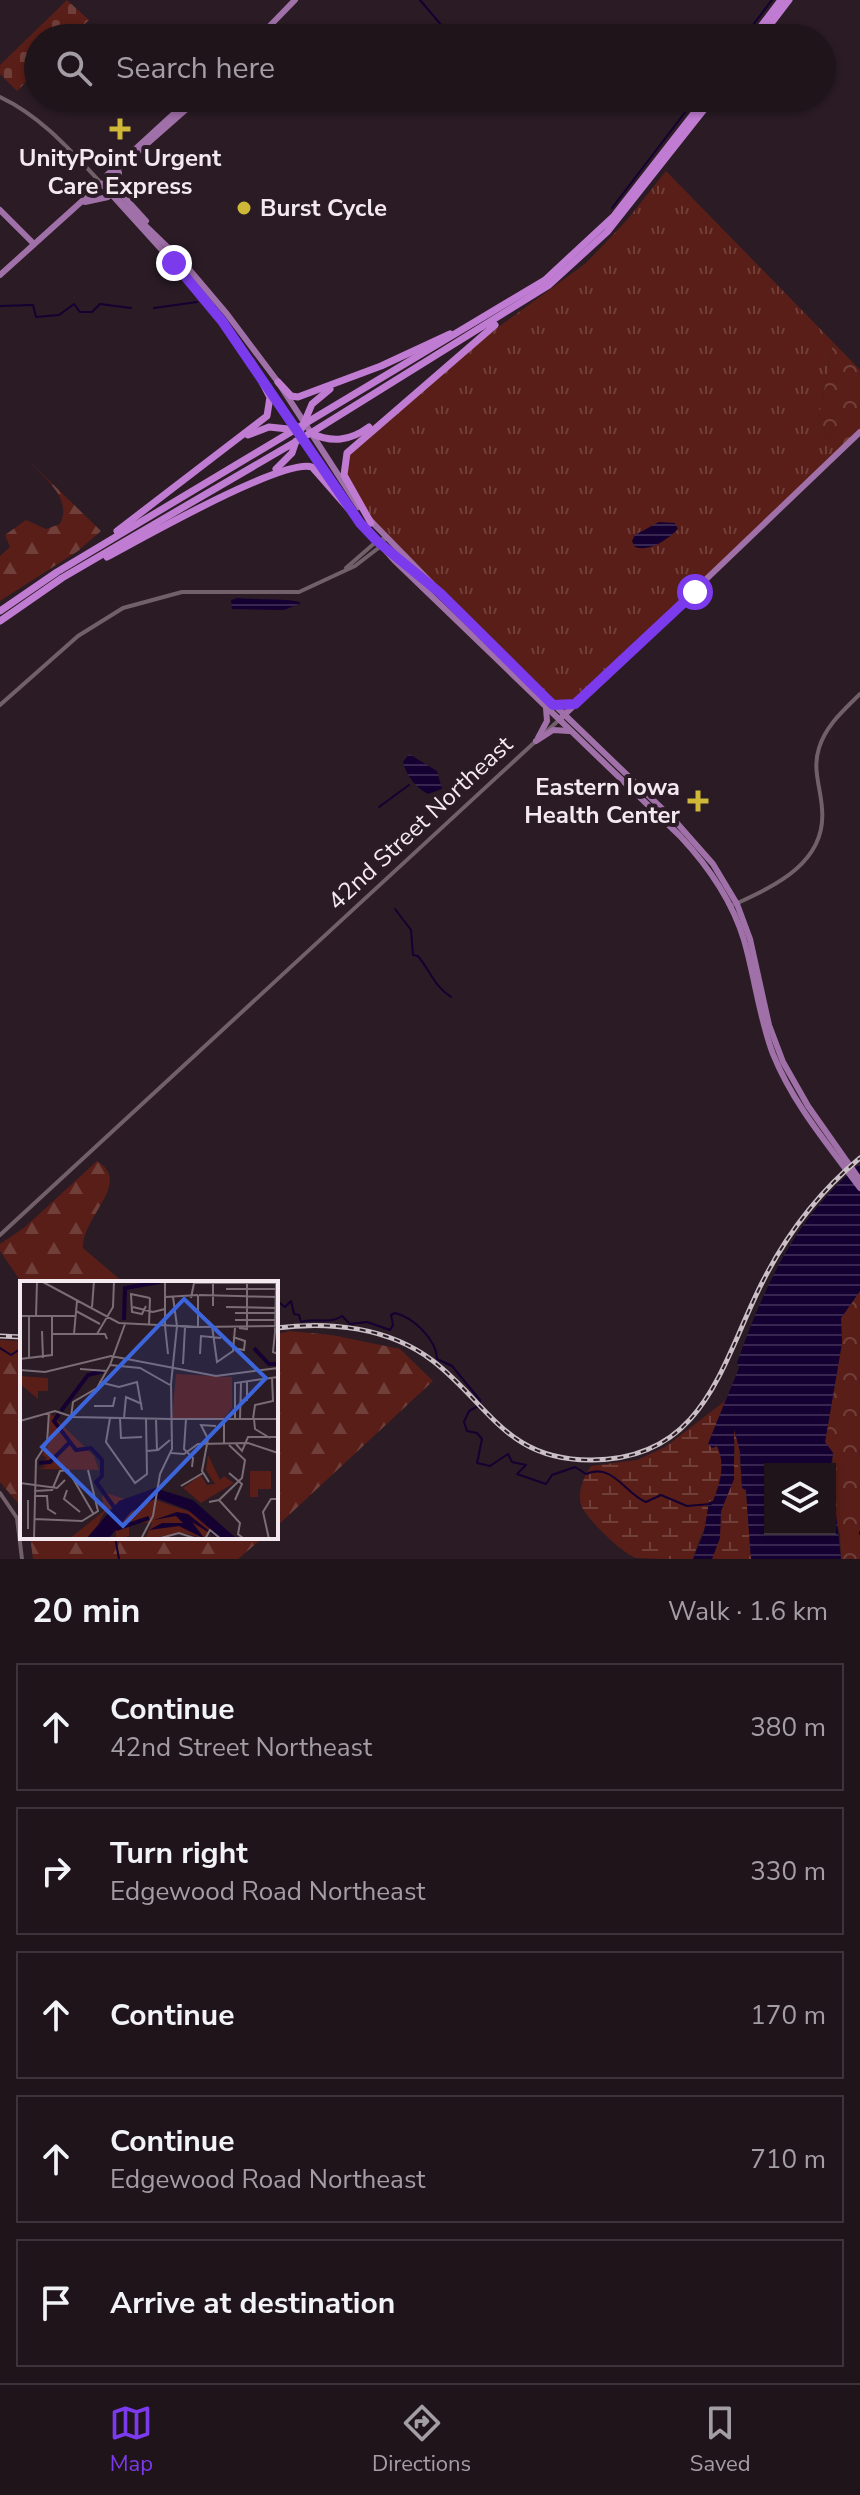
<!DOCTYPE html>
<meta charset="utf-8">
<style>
body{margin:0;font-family:"Nunito Sans",sans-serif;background:#281d24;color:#f1f3f6}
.controls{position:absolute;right:24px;bottom:24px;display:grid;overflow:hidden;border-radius:0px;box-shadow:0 2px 6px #0004}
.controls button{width:72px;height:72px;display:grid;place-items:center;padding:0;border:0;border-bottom:2px solid #3d333a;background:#20141b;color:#f1f3f6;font:40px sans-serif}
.stop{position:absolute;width:24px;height:24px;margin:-18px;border:6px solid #7c3aed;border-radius:50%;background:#fff}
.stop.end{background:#7c3aed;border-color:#fff;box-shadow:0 2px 8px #0008}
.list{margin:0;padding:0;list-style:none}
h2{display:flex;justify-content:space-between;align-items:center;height:104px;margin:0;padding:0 32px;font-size:34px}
h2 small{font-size:26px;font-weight:400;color:#a29ea3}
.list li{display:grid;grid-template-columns:52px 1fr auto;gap:24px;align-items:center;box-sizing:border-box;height:128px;margin:0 16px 16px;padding:0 16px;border:2px solid #3d333a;border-radius:0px}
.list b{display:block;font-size:30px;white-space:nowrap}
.list p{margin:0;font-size:26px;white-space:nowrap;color:#a29ea3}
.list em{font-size:26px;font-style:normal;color:#a29ea3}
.icon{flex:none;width:44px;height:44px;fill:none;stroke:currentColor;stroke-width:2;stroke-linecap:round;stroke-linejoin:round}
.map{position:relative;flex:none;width:860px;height:1559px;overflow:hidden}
.search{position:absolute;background:#20141b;box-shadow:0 2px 6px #0004;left:24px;right:24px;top:24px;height:88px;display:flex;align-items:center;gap:20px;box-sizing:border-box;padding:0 28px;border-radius:44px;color:#a29ea3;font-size:30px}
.sheet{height:824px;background:#20141b}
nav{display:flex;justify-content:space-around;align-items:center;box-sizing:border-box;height:112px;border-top:2px solid #3d333a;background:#20141b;font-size:22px;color:#a29ea3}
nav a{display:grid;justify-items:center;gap:4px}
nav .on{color:#7c3aed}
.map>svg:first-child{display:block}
.grass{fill:url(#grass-tufts)}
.forest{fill:url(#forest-firs)}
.wetland{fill:url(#wetland-marsh)}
.cemetery{fill:url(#cemetery-stones)}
.park{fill:url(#park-crowns)}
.water{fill:url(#water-rules)}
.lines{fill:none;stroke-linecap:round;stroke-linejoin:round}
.stream{stroke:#150032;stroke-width:2}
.minor{stroke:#715f69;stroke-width:4}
.major{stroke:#a070a8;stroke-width:6}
.highway{stroke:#c07cd2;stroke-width:7}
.rail-casing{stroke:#cabfc5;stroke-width:5}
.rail{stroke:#2a1b24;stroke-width:2;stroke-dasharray:6;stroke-linecap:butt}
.route{stroke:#7c3aed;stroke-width:10}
.poi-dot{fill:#cfb837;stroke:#2a1b24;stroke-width:3}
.labels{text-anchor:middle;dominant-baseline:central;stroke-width:8;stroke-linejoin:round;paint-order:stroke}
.poi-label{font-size:24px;font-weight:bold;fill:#f4e9ef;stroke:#2a1b24}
.street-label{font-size:24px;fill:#f4e9ef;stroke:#2a1b24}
.inset-river{fill:none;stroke:#150032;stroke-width:4}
.inset-road{fill:none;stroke:#7b6d75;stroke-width:2}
.view{fill:#3d65db;fill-opacity:0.15;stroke:#3d65db;stroke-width:4}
.inset-edge{fill:none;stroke:#f4e9ef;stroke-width:4}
</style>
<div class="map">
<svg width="860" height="1559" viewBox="0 0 860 1559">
<defs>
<pattern id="grass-tufts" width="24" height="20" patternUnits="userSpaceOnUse" patternTransform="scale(2)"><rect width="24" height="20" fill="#591e18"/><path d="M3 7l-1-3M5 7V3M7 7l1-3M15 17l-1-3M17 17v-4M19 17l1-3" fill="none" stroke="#713f3a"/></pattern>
<pattern id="forest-firs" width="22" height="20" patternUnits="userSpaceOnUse" patternTransform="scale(2)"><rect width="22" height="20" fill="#591e18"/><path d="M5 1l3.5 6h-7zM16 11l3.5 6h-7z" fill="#713f3a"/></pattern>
<pattern id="wetland-marsh" width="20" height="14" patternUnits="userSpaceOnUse" patternTransform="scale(2)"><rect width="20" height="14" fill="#591e18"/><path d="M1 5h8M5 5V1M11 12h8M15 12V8" fill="none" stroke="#713f3a"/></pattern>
<pattern id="cemetery-stones" width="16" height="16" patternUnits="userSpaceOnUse" patternTransform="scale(2)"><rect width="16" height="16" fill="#591e18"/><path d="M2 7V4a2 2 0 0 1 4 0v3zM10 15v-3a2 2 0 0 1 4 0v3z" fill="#713f3a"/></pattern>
<pattern id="park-crowns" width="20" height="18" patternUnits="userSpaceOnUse" patternTransform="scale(2)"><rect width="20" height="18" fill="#591e18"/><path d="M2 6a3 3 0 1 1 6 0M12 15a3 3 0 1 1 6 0" fill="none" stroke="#713f3a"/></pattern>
<pattern id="water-rules" width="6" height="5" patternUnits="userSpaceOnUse" patternTransform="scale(2)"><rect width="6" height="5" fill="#150032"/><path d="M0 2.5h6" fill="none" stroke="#382550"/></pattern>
</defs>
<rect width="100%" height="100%" fill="#2a1b24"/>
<polygon class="grass" points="666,171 833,342 818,423 842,449 564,715 388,542 347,484 347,453 478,342 586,263 627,220"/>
<g class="forest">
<path d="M31,463L101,531L78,551L0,601V556L10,547L5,535L26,520L46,529L60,524C72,499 48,482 31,463Z"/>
<path d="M97,1161C133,1183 82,1216 83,1248L124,1283H22L0,1251V1244L25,1227Z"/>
<polygon points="289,1331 332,1335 400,1349 433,1381 276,1527 276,1335"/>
<polygon points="0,1340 22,1341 22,1508 0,1482"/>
<polygon points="30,1537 264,1537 238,1559 33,1559"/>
</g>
<g class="wetland">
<path d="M725,1401L708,1444L717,1446C734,1480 702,1525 693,1559C676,1559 652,1559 636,1558C623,1554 588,1520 582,1507C576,1494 584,1476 591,1466L637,1460L665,1447Z"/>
<path d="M733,1428L739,1442L742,1488L746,1490L751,1559H712C719,1541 717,1526 722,1509C731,1477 738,1462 733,1428Z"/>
</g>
<polygon class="cemetery" points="67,0 89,20 70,38 38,38 38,70 17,91 0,74 0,65"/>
<g class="park">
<polygon points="833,342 860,370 860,432 842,449 818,423"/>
<polygon points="860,1291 860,1559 841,1559 840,1534 830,1504 833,1453 825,1442 842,1343 841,1318"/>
</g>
<g class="water">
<path d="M659,522L675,523L678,529C667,540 650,552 635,547L632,541L635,535Z"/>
<path d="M238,598C253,600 294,598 301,603L284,610L232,609L231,600Z"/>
<path d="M409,754L437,771L442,789L428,794C416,788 406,775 403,762Z"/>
<path d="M860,1164V1291L841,1318L842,1343L825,1442L833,1453L830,1470L770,1469V1529H830V1504L836,1515L841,1559H751L746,1490L742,1488L740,1452L734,1429V1479L721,1511L720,1538L712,1559H693L704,1532L709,1502L713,1501C720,1483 726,1465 717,1446L712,1448L708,1444L739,1368L737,1363C764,1286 796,1217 860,1164Z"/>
</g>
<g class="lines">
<g class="stream">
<polyline points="420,0 448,33"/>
<polyline points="743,38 772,0"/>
<polyline points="612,208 696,98"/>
<polyline points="0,306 33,305 36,317 59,315 74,304 80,312 92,312 100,304 131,308"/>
<polyline points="154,308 197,302"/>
<polyline points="379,807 409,785"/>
<path d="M395,909L411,930L413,955L418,956C431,972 434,986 451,997"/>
<path d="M276,1300L285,1307L291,1301L294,1314L299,1315L301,1322C315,1317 329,1325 342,1316L350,1324L367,1322L390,1330L393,1325L391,1315L395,1313C413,1317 437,1340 437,1359L452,1366L480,1400V1405L469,1411L464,1422L467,1431L477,1433L482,1439L477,1463L490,1466L508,1454L512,1462L526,1465L517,1474L546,1484L552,1475L575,1467L586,1474C613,1462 625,1494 646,1502L661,1495L687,1506L711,1504"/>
<polyline points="0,1348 11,1355 22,1348"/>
<polyline points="860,1532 860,1534"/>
<polyline points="115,1537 119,1559"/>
</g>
<g class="minor">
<path d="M0,97C41,116 71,151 102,184"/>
<polyline points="346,568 377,541 385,538"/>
<polyline points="0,705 78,636 123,608 182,592 299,592 355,566 381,546 385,538"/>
<polyline points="547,731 560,719"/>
<path d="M731,906C772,887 827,864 822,809C821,788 812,770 819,748C826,725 844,710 860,694"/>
<polyline points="0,1235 537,740"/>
<polyline points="0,1493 17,1518 22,1559"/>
</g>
<g class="major">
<polyline points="258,38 295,0"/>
<polyline points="191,98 107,175 106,180 199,98"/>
<polyline points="119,173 116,188 146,221"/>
<polyline points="102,184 200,292 251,362"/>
<polyline points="102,184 182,261 227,314 278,382 359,507"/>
<polyline points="85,202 108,197"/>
<polyline points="0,210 34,244"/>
<polyline points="0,275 101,184"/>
<polyline points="267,385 333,486"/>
<path d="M353,514L394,560L680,836C709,867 732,900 744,940C755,978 759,1017 773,1054C793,1104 829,1146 860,1188"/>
<polyline points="369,519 488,641 676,822 713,864 737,904 750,939 769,1025 783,1062 808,1106 860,1180"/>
<polyline points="562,717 860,432"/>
<polyline points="538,738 547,721 546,708"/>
<polyline points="536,741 553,730 569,731"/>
</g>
<g class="highway">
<polyline points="752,38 781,0"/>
<polyline points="760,38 789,0"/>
<polyline points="278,382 291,396 298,397 381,366 450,334"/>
<polyline points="301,430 312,404 330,389"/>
<path d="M310,433C332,443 350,441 369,427"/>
<polyline points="248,435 269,427 298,430"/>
<polyline points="276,469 292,453 296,441"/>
<polyline points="371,523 344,475 347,453 495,325"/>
<polyline points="117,531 267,416 270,397 251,361"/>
<path d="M107,557C141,539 283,458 312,467L355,516"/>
<polyline points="0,611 57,572 545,280 614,216 706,98"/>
<polyline points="0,621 62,578 314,431 549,285 607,232 713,98"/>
</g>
<g class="rail-casing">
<g id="rail">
<path d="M276,1328C329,1321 389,1327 433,1361C489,1404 506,1461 592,1460C706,1459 721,1363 763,1281C787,1234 819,1192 860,1158"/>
<polyline points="0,1336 22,1337"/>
</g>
</g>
<use href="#rail" class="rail"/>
</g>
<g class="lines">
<polyline class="route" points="174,263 222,321 360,523 377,541 440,593 553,705 575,704 695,592"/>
</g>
<g class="poi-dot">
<path d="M116 117h8v8h8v8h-8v8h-8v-8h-8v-8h8z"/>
<circle cx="244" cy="208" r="8"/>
<path d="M694 789h8v8h8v8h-8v8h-8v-8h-8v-8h8z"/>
</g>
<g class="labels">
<g class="poi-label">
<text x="120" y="158">UnityPoint Urgent<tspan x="120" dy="28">Care Express</tspan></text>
<text x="260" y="208" text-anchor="start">Burst Cycle</text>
<text x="680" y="787" text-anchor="end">Eastern Iowa<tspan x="680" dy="28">Health Center</tspan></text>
</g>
<g class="street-label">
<text transform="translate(420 823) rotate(-43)">42nd Street Northeast</text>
</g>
</g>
<g transform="translate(20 1281)">
<rect width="258" height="258" fill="#2a1b24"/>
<path d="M156,93L212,96V127L203,138H152Z" fill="#591e18"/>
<path d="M29,131L74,175L79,189L19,188L27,185L19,184L27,177L22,174L29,163ZM188,174L200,199L204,195L214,202L181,222L163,207L181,194L187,204L195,203L186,189Z" fill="#591e18"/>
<path d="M86,212L105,218L84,232L78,243L102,223L99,228L66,258H49L84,230L82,215Z" fill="#591e18"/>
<path d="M0,95L28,97V110H18V118L0,103ZM230,190H251V208H238V216H230ZM133,218L173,232L191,248L185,258L164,252L125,258L132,242L109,241V255L96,258V249L111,231Z" fill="#591e18"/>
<path d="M135,207L173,219L217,258H202L168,229L136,217L111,231L88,258H66L99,220ZM157,231L168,233L199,258L172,241L185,258L159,245L129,249L142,242H163L156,235L134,239Z" fill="#150032"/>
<path class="inset-river" d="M104,39L105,7L140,1M234,67L249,83H257M41,130L68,94L83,90M39,133L34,140L56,169L71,167L82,179V195L76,201L94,226M19,182L30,181L49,162M96,248L129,237"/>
<path class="inset-road" d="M21,0L99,42L158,45M206,8H256M179,14L258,16M145,16L178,14M153,16L157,45M171,17L174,2H256M126,25L122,33L112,31L111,13L130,17M193,25V0M72,26L74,0M113,26L133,31L145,28M206,26L256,27M56,30L80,43M215,32H256M0,35H56M9,35V78M16,36L17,0M215,39H255M129,44L130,17M145,45L148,73M145,45V0M158,45H165L178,46H168ZM192,45L197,81L213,70L215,47M178,46V14M178,46L258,45M219,47L227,48V3M22,50L23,77M255,51L256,3M255,51L253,71L258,73M32,53H85L87,58M54,53L57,20M77,53L93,26L94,0M213,56L225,60L224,69L213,67M180,73L181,55L201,57M0,78L32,74V35M163,83L165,46M90,84L120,87L150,104M60,88L87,90M0,89L25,91L91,75L196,95L258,87M79,101L99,106L117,101L122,129M220,120L227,119V101M74,125H93L95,116M51,136L53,121L77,107L90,84L105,43M90,137L86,161L115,202L127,193L126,137M100,137L101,157L122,156M104,137L106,116L122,123M215,137V102L258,96M136,138L137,170M152,138H258M166,138L164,168L173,177L172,186M204,138V163M220,138L221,102M233,138L235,124L253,120L252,97M234,138L235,148L250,157M0,140L35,130L53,136L152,138M216,163L222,170L228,156H258M127,170L138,169L150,159M151,172L164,173L178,163L228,162L258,172M209,192L222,203L215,219M189,201L182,190L188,158L181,144L196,145M0,202L37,207L45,199M161,205L183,192M47,209L44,218L60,231M14,210L32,209L40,190L48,189L73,232M14,215H27L28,228L36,233M199,219L220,242L218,253L224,258M189,221L199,219L222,197L225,179L209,164M14,238L62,240L78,230L68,189M8,248V219M14,258L16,179L27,162L29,131M121,258L133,235L140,193L152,168L151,103L157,45M137,258L159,252L177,258M185,258L190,249L201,258M249,258L243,231L251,218H258"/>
<path class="view" d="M164,18L246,97L103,245L22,166Z"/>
<rect width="258" height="258" class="inset-edge"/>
</g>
</svg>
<div class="controls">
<button><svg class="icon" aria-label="layers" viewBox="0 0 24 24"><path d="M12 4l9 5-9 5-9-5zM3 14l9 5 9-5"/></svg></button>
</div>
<div class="stop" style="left:695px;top:592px"></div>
<div class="stop end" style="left:174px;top:263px"></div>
<div class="search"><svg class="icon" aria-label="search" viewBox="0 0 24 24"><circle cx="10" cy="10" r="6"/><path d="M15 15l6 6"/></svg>Search here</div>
</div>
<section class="sheet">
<h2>20 min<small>Walk · 1.6 km</small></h2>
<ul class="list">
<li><svg class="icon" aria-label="ahead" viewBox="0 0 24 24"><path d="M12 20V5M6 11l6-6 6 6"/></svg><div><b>Continue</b><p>42nd Street Northeast</p></div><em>380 m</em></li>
<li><svg class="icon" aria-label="right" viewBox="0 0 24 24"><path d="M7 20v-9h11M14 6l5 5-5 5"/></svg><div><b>Turn right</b><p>Edgewood Road Northeast</p></div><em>330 m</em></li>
<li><svg class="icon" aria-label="ahead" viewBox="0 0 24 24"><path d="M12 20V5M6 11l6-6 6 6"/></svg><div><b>Continue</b></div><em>170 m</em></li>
<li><svg class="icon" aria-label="ahead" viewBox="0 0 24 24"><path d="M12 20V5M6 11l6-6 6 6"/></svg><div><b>Continue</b><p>Edgewood Road Northeast</p></div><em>710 m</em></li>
<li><svg class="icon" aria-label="arrive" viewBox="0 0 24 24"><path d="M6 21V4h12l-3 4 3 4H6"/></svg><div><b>Arrive at destination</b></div></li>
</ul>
</section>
<nav>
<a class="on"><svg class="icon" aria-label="map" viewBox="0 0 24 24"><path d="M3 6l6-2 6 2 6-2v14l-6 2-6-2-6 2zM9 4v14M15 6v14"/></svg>Map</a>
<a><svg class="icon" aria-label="directions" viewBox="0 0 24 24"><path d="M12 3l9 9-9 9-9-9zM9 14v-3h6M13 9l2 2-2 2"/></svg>Directions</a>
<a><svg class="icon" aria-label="saved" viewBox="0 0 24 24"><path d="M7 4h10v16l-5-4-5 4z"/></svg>Saved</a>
</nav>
